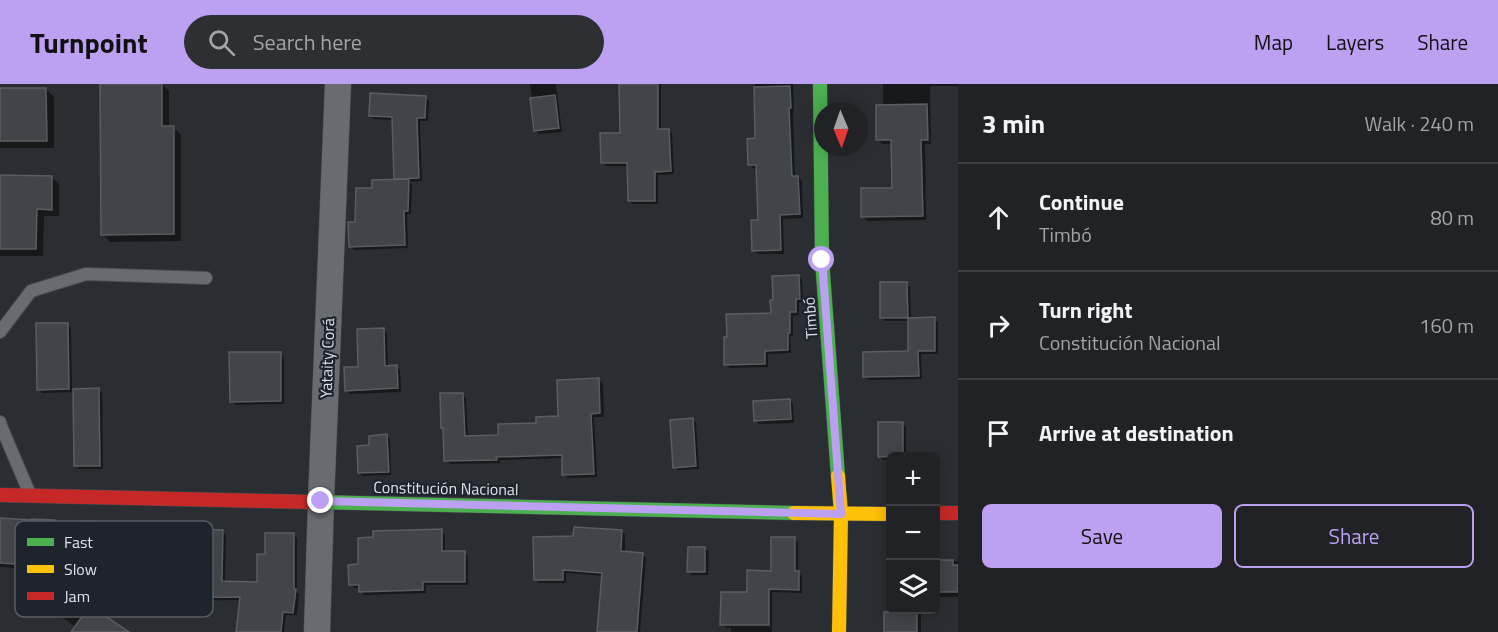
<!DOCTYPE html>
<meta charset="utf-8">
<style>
body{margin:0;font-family:"Titillium Web",sans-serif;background:#2d2f32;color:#f1f3f6}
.controls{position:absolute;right:18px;bottom:18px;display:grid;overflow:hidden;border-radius:9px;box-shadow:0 3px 15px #0003}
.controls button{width:54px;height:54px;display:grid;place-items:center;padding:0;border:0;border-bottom:2px solid #3d3f43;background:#202226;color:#f1f3f6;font:30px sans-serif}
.compass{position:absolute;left:814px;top:18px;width:54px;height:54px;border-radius:50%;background:#202226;box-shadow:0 3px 15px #0003;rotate:178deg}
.stop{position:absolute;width:18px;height:18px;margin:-14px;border:4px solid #bca0f2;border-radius:50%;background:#fff}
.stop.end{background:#bca0f2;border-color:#fff;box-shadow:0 2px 6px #0008}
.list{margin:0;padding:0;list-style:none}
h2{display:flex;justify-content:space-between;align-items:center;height:78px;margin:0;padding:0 24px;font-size:26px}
h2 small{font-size:20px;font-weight:400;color:#a2a4a7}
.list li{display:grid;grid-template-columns:39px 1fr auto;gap:18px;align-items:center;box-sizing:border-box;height:108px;padding:0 24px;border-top:2px solid #3d3f43}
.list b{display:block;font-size:22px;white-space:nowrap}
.list p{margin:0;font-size:20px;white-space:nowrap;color:#a2a4a7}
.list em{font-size:20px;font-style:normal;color:#a2a4a7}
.actions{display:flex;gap:12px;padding:18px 24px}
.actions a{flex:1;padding:14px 0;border:2px solid #bca0f2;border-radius:9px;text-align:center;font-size:21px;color:#bca0f2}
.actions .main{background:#bca0f2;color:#111}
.icon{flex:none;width:33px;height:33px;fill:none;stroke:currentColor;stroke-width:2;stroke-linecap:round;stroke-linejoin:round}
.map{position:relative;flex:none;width:958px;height:548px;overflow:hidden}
header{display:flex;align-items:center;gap:36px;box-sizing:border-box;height:84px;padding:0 30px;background:#bca0f2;color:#111}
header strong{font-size:28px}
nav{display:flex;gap:33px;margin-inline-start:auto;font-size:21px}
.search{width:420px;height:54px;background:#2d2f32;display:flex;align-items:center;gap:15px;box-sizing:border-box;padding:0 21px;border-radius:33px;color:#a2a4a7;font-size:22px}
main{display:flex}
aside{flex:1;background:#202226}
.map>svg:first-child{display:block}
.shadow{fill:#0007}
.building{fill:#414448;stroke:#595d61;stroke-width:1.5}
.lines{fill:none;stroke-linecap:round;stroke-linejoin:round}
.lane-casing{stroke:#484b4f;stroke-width:14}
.street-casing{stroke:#484b4f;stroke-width:27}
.fast-casing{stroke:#484b4f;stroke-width:15}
.slow-casing{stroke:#484b4f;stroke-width:15}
.jam-casing{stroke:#484b4f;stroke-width:15}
.lane{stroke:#686b6f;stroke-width:12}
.street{stroke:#686b6f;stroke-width:26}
.fast{stroke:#4caf50;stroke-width:14}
.slow{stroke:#ffc107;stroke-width:14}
.jam{stroke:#c62828;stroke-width:14}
.route{stroke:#bca0f2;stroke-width:8}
.labels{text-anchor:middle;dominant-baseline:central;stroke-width:4.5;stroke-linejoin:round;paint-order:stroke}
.street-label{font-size:16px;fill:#dde2e8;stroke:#1d242c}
.key{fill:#1d242c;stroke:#575d64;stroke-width:1.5}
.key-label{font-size:16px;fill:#dde2e8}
</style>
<header>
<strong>Turnpoint</strong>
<div class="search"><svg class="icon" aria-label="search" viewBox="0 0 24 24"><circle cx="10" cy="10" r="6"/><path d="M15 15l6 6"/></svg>Search here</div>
<nav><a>Map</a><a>Layers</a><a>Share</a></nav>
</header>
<main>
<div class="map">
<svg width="958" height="548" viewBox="0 0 958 548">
<rect width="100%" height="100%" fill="#2a2e32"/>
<g class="shadow">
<polygon points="101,0 162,0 169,7 169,43 173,43 181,51 181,157 110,158 102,150"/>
<polygon points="530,0 556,0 562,48 539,50 536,47"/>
<polygon points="621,0 661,0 661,47 669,46 672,50 674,90 658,91 658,120 633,120 629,117 629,82 606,82 602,79 621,50"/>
<polygon points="755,0 803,0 793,0 794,27 793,27 795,93 798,93 802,97 803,134 783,135 784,170 758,170 753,166 759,137 757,84 754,85 749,80 757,56"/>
<polygon points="883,0 958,0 958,2 930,2 931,60 925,60 926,136 867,137 863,133 894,105 893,60 882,60 878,56 883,22"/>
<polygon points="0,5 46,5 54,13 54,64 0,64"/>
<polygon points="425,13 429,17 428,37 420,37 422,97 409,98 412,100 411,130 407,130 408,164 354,166 350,162 356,139 373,106 397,97 395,95 393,36 374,35 371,31"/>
<polygon points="0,92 52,93 59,100 59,132 44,132 43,172 0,172"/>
<polygon points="799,192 802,196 803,218 799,218 799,231 793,232 793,252 790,252 791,269 768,270 768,283 730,284 726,281 772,230"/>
<polygon points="907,200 910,203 911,235 934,235 938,238 938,270 921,270 922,295 869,296 865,293 910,268 909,237 885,237 882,234"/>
<polygon points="68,240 71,244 72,306 99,306 102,309 103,385 79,385 75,381 75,308 42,309 38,305"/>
<polygon points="384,246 387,249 388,283 397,283 400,286 401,308 350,310 346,306"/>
<polygon points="280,269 284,273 284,320 235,321 231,317"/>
<polygon points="599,296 603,300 604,333 594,333 597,393 568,394 564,390 563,374 500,376 500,379 450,380 446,376 462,310 466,314 468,354 499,353 560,333"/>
<polygon points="790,317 793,320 794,339 759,340 755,336"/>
<polygon points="693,336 696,339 699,385 678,386 674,383"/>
<polygon points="902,339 906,343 906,372 890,372 890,376 883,376 880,372"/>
<polygon points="386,352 390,355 391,391 363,392 359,389 371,363"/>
<polygon points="0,436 54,437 60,443 54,516 34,515 29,510 30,485 0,483"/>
<polygon points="114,442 118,446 222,447 226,451 225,499 258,499 266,472 294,451 297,454 297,508 299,510 297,531 286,531 284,548 238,548 241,516 153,517 148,513 146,517 127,512 111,534 89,534 116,488 88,484 84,481"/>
<polygon points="441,447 445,450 445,469 464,468 468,472 468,501 426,501 426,509 364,511 361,507 360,504 354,504 350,500 360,482"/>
<polygon points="622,447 625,451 625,469 642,470 646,474 640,548 600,548 603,492 566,489 566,499 539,499 536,496 575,453"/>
<polygon points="794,454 798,458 798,489 802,492 802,509 772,508 772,548 731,548 731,544 726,544 722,540 749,510 772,488"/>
<polygon points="705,465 709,468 708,491 692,491 688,487"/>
<rect x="936" y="477" width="22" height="36"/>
<polygon points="52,524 119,545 83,548 56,529"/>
<polygon points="893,526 921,526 921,548 886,548 893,530"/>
</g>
<g class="building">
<polygon points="100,0 162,0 162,42 174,42 174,150 101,151"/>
<polygon points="619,0 658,0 658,45 669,45 671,87 655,88 655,117 628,117 627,79 601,79 600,49 620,49"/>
<polygon points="790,2 791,24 789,24 792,92 798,92 800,130 780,131 781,166 752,167 751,136 758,136 756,81 748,81 747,55 755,54 754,3"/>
<polygon points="0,4 46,4 47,57 0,57"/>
<polygon points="370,9 426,12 425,34 417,34 419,94 394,95 392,33 369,32"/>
<polygon points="555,11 559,44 534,47 530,14"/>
<polygon points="927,20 928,56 921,56 923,132 861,133 861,104 892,104 891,56 876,56 876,21"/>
<polygon points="0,91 52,92 52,126 37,125 36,165 0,165"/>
<polygon points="409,95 408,127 404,127 405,161 349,163 348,138 355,138 356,104 372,104 372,96"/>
<polygon points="799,191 800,215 796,215 796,228 790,228 790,249 788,249 788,266 765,267 765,280 724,281 724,253 727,253 726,230 771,229 770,216 773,216 772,192"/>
<polygon points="880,198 907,198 908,234 880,234"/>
<polygon points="935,233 935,267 918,267 919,292 863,293 863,268 908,267 908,234"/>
<polygon points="36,239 68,239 69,305 37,306"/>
<polygon points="384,244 385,282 397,281 398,304 345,307 344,283 358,283 357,245"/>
<polygon points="229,268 281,268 281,317 230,318"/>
<polygon points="599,294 600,329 591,330 594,390 562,391 562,371 496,373 497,376 444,377 443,344 441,344 440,309 463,309 465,352 498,351 498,340 536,339 536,333 558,332 557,296"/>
<polygon points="99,304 100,382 74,382 73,305"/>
<polygon points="790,315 791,335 754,337 753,317"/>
<polygon points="693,334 696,382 673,384 670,336"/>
<polygon points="878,338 903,338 903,372 878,373"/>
<polygon points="387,350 389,388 358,389 357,362 369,361 369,352"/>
<polygon points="0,434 32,436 32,435 55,436 50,512 27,510 29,481 0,479"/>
<polygon points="87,437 114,440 114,444 223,446 222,497 257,498 257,470 265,470 265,449 294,449 294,505 296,505 293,529 283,528 281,548 236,548 240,513 143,514 123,509 107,531 104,531 129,548 71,548 116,485 83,481"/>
<polygon points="574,443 622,446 621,467 643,469 637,548 597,548 602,489 563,486 563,496 534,496 533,453 573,452"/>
<polygon points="442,445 442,467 465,467 465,498 423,498 423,506 359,508 359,501 349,501 348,481 358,480 358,454 373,453 373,447"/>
<polygon points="771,453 795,453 795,487 799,487 799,506 769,505 769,541 720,541 721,508 747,508 747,486 771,487"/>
<polygon points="688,463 705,463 705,488 687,488"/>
<polygon points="936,476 953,476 953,481 958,481 958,508 936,508"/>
<polygon points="891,525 917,525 917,548 884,548 884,528 891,528"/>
</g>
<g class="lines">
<g class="lane-casing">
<g id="lane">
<polyline points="0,248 31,207 86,190 206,194"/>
<polyline points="0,338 1,342 29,408"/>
</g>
</g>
<g class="street-casing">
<polyline id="street" points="317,548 321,417 338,0"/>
</g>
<g class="fast-casing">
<g id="fast">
<polyline points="820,0 822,176 838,392"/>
<polyline points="315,418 794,429"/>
</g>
</g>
<g class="slow-casing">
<g id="slow">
<polyline points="838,392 841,430 839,548"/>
<polyline points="794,429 890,430"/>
</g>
</g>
<g class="jam-casing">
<g id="jam">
<polyline points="0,411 315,418"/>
<polyline points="936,429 958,429"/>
</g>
</g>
<use href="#lane" class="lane"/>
<use href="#street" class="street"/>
<use href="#fast" class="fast"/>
<use href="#slow" class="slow"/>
<use href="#jam" class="jam"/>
</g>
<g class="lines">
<polyline class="route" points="321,417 841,430 822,176"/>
</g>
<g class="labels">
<g class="street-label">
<text transform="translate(810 234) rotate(-94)">Timbó</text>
<text transform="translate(327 274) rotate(-88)">Yataity Corá</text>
<text transform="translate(446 404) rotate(1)">Constitución Nacional</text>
</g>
</g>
<rect x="15" y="437" width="198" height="96" rx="9" class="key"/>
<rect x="27" y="454" width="27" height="8" fill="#4caf50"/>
<rect x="27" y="481" width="27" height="8" fill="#ffc107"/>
<rect x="27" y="508" width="27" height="8" fill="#c62828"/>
<g class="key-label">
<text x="64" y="464">Fast</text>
<text x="64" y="491">Slow</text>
<text x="64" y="518">Jam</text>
</g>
</svg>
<div class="controls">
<button>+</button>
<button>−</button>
<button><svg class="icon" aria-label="layers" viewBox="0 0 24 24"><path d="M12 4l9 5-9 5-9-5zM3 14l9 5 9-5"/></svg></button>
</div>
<svg class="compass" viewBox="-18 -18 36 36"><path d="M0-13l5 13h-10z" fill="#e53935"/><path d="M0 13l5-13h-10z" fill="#a2a4a7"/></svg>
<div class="stop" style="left:822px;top:176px"></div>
<div class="stop end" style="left:321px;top:417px"></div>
</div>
<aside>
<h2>3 min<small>Walk · 240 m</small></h2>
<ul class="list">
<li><svg class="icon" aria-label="ahead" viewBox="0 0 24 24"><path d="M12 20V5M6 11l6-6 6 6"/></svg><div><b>Continue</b><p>Timbó</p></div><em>80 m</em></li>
<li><svg class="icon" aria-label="right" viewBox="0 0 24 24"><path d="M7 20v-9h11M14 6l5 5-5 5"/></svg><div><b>Turn right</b><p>Constitución Nacional</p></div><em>160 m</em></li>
<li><svg class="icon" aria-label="arrive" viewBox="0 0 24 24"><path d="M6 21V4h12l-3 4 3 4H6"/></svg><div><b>Arrive at destination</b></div></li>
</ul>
<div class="actions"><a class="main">Save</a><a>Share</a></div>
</aside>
</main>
